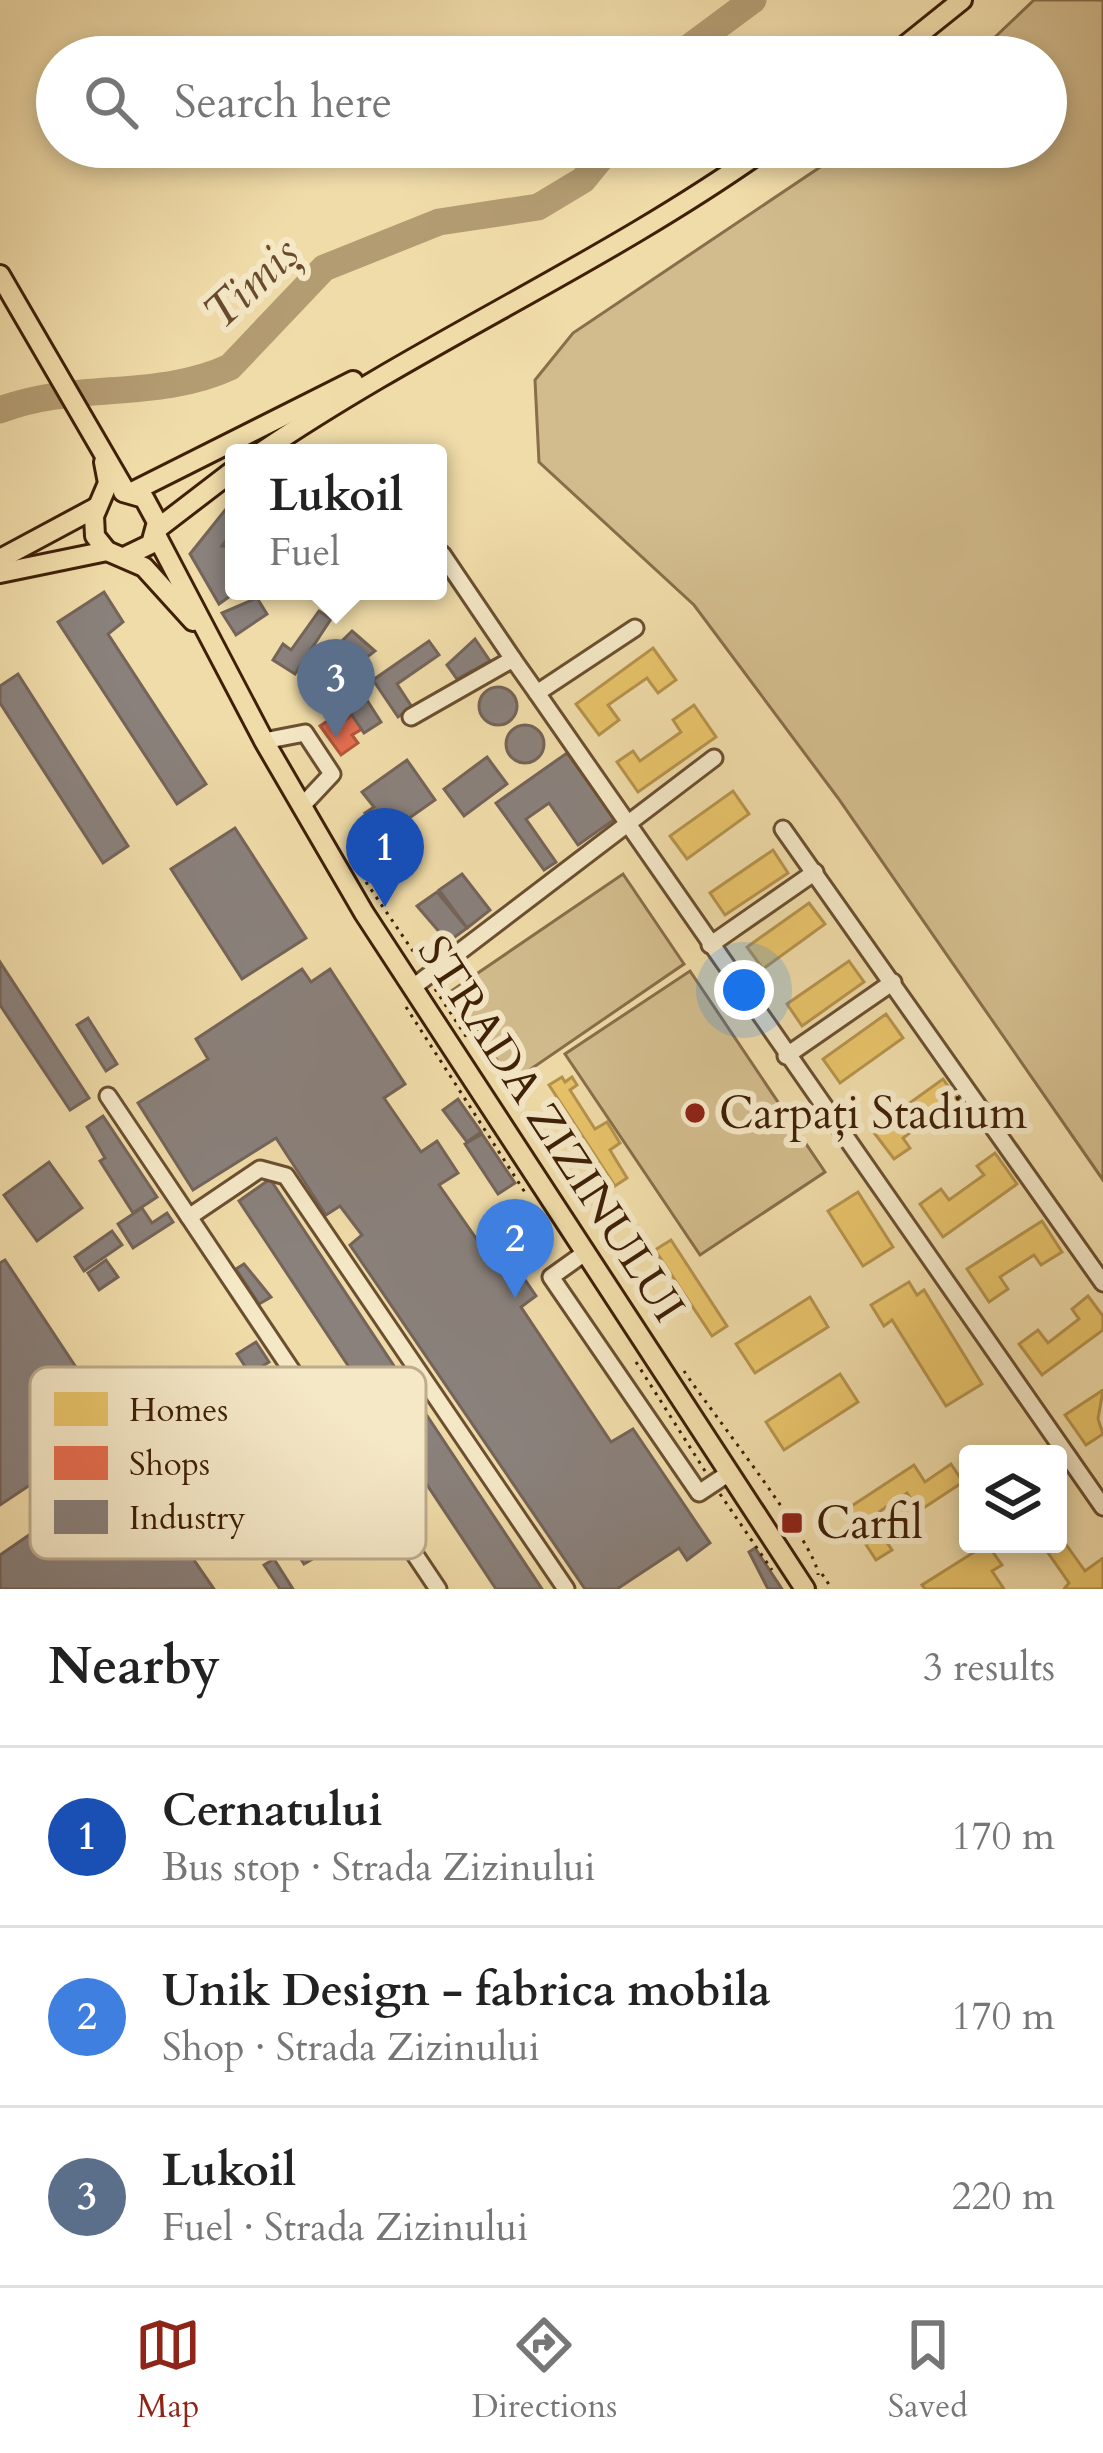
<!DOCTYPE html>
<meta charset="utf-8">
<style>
body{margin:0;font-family:Cardo,serif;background:#f2f2f2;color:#222}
.controls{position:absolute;right:36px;bottom:36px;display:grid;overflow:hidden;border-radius:12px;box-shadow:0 6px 18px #0003}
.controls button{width:108px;height:108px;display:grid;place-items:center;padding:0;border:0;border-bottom:3px solid #e0e0e0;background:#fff;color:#222;font:60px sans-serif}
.you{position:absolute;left:744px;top:990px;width:42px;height:42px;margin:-30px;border:9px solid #fff;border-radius:50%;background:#1a73e8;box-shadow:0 0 0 18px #1a73e833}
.badge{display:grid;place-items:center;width:78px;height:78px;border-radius:50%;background:#8f2418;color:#fff;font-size:39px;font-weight:700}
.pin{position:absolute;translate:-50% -99px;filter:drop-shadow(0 3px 6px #0008)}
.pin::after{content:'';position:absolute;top:63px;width:42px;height:36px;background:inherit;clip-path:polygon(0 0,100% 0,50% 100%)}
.popup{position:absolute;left:225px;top:444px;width:222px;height:156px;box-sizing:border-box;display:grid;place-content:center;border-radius:12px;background:#fff;filter:drop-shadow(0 3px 9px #0005);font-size:39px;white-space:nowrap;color:#767676}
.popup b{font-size:45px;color:#222}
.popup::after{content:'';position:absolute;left:50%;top:100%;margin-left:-24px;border:24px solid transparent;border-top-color:#fff}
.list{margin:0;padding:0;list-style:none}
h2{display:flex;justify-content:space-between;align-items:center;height:156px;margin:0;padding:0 48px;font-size:51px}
h2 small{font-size:39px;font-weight:400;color:#767676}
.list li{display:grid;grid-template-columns:78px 1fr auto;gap:36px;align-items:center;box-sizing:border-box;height:180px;padding:0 48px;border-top:3px solid #e0e0e0}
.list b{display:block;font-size:45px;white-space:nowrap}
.list p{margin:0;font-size:39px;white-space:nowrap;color:#767676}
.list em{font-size:39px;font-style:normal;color:#767676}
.icon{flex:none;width:66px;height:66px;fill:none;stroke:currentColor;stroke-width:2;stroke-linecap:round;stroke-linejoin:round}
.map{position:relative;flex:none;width:1103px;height:1589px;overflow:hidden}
.search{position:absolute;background:#fff;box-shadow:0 6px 18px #0003;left:36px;right:36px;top:36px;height:132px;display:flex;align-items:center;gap:30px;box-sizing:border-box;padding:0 42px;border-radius:66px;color:#767676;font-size:45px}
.sheet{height:696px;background:#fff}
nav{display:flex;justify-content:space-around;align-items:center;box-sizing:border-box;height:168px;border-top:3px solid #e0e0e0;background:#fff;font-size:33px;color:#767676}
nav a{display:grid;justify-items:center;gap:6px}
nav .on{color:#8f2418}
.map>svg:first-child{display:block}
.green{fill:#d2bc8d;stroke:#886e4a;stroke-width:3}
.homes{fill:#e9c46a;stroke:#b6934c;stroke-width:3}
.shops{fill:#e76f51;stroke:#b5573b;stroke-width:3}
.industry{fill:#8a817c;stroke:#746459;stroke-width:3}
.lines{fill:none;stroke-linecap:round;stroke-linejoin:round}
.river{stroke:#b49c72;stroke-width:27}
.minor-casing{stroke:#6b4f30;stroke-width:21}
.major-casing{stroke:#3f2007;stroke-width:24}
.path{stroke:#3f2007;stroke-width:3;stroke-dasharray:3 6;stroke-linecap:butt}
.minor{stroke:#f5e8c7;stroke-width:15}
.major{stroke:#f0dca9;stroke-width:18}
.poi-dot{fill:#8f2418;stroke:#f5e8c7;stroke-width:4.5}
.labels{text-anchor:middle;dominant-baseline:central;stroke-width:12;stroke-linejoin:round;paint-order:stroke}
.poi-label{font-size:45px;fill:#3f2007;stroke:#f5e8c7;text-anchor:start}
.street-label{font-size:45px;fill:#3f2007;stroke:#f5e8c7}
.water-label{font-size:48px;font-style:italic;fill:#684b2c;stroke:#f5e8c7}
.key{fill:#f5e8c7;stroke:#beac8d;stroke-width:3}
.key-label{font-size:33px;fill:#3f2007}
</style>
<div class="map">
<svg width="1103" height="1589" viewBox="0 0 1103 1589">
<rect width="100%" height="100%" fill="#f0dca9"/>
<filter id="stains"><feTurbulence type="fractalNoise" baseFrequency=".00167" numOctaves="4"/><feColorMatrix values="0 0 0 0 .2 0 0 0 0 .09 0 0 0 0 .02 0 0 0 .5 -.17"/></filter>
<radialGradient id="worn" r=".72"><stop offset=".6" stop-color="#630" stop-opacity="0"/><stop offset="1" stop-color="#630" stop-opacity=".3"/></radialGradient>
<g class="green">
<polygon points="1034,0 1103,0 1103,1180 838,798 694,605 539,462 535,380 573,333 850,147 1046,147 1046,57 974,57"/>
<polygon points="623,874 684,964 512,1082 450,992"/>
<polygon points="690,971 825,1172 700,1255 565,1054"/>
</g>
<g class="homes">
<polygon points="653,648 676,680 658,693 647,678 608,705 619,720 599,735 576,704"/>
<polygon points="694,705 716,737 638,792 617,762 633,751 640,761 681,732 673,720"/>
<polygon points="733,791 749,814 687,859 670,836"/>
<polygon points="773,850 788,873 725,915 710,893"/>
<polygon points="809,903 825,924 763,969 747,947"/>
<polygon points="849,961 864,982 802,1026 787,1004"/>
<polygon points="886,1014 903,1038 840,1083 823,1059"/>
<polygon points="562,1077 565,1082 572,1077 577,1085 570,1090 595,1129 607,1122 620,1143 610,1150 627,1178 615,1186 549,1085"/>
<polygon points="943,1079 965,1110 943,1126 935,1114 903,1138 910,1148 894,1159 872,1130"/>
<polygon points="995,1153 1017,1184 943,1237 920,1204 941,1189 949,1200 984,1175 977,1166"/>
<polygon points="858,1192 893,1247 863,1266 828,1211"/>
<polygon points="1042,1221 1062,1252 1041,1265 1034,1255 1000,1277 1008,1289 989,1302 967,1269"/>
<polygon points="671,1240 727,1326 712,1336 655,1250"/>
<polygon points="909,1282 917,1295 924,1290 982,1384 946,1406 892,1320 884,1326 871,1305"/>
<polygon points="1088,1296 1103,1316 1103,1330 1042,1375 1019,1344 1038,1330 1048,1343 1079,1319 1072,1309"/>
<polygon points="810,1297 828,1327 755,1373 736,1344"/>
<polygon points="840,1374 858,1402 784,1450 766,1422"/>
<polygon points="1103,1390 1098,1419 1103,1434 1086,1445 1065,1415"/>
<polygon points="951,1464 963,1482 919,1511 907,1493 870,1518 892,1550 876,1560 844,1511 914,1465 925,1482"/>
<polygon points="1060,1536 1085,1571 1103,1558 1103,1589 1064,1589 1069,1583 1044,1547 1058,1544"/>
<polygon points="987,1544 1002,1565 992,1571 1004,1589 925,1589 922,1585"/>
</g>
<polygon class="shops" points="352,715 362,729 352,735 358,743 341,755 320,726 335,716 340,724"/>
<g class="industry">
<polygon points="234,499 234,531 222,546 234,548 237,591 219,604 190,554"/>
<polygon points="104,592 123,622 108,634 206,784 177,804 58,622"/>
<polygon points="257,598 267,614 236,635 222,613"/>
<polygon points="319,611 331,619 295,674 273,660 283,644 291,650"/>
<polygon points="352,631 375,651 336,681 329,671 341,662 333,650"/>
<polygon points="475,639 490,661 457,679 447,665"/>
<polygon points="429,641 439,655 397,684 412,707 398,717 373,680"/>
<polygon points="18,674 128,846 103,863 0,703 0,686"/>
<circle cx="498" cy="706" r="19"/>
<polygon points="365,697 381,722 364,733 348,709"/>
<circle cx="525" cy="744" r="19"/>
<polygon points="567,753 615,819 578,845 549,803 526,819 556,862 544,870 496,803"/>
<polygon points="487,757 507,784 464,816 444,789"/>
<polygon points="407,760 435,800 398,826 377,826 365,813 374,807 362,792"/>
<polygon points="235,828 306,938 242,979 171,869"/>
<polygon points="462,874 490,910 467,928 439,890"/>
<polygon points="437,892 467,928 448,942 417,906"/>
<polygon points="0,962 89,1098 70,1110 0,1005"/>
<polygon points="302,969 311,982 330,969 405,1084 384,1098 421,1152 437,1141 458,1173 439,1185 480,1244 495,1236 536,1296 521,1307 611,1442 633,1429 710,1543 687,1560 679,1548 617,1589 585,1589 350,1245 362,1235 340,1206 326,1215 276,1138 193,1190 138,1103 208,1059 196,1039"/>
<polygon points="88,1018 117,1064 106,1071 77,1025"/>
<polygon points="458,1099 481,1132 467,1142 443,1110"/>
<polygon points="103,1116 157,1197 133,1213 100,1161 105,1158 87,1127"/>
<polygon points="482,1134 515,1183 498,1194 465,1144"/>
<polygon points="49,1162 82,1208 37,1241 4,1195"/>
<polygon points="270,1179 542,1589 496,1589 239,1201"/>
<polygon points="142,1208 152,1223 167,1213 173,1222 133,1248 118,1224"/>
<polygon points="112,1231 122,1245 84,1271 75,1257"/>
<polygon points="5,1260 107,1414 90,1426 99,1439 0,1505 0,1263"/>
<polygon points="106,1260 118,1277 99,1290 88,1273"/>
<polygon points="244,1264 271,1297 259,1304 236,1269"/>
<polygon points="256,1342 269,1362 250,1374 237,1354"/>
<polygon points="318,1435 379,1529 354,1545 349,1538 304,1564 279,1525 292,1517 307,1540 318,1532 272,1466"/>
<polygon points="129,1466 214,1589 0,1589 0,1555"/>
<circle cx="217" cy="1491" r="14"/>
<polygon points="238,1511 250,1529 233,1540 222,1522"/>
<polygon points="755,1548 782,1589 768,1589 749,1552"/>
<polygon points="274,1559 293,1589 280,1589 264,1565"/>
</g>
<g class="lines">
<g class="river">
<polyline points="676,57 753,0"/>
<path d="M0,410C75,381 157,401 230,367L324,268L439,222L538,207L583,180L610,147"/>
</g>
<g class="minor-casing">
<g id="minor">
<polyline points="442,554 513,659"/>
<polyline points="635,628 537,693 1103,1507"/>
<polyline points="411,717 513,659 537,693"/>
<polyline points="264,741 305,733 332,774 301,807"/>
<polyline points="783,829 1103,1283"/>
<polyline points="710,945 815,872"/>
<polyline points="412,988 714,758"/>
<polyline points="786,1056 893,982"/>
<polyline points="108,1096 438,1589"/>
<polyline points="189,1217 260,1169 286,1176 566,1589"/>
<polyline points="586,1252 551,1277 699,1493 729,1473"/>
</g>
</g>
<g class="major-casing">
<g id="major">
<polyline points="891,57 962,0"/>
<polyline points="0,275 126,492"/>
<path d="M260,453C423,342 607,262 768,147"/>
<polyline points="104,462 108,483 94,516 95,536 107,551 144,567 193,621"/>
<polyline points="123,492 144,498 157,522 151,544 124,557"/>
<polyline points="132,492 353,381"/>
<polyline points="157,529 234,470"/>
<polyline points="156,535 264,741 364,913 805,1589"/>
<polyline points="0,559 97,507"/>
<polyline points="0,573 107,551"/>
</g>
</g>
<g class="path">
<polyline points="366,882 421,963"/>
<polyline points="435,989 469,1041"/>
<polyline points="406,1007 526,1194"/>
<polyline points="636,1362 705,1471"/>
<path d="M684,1371C708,1408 818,1546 818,1575"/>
<polyline points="720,1494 772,1570"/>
<polyline points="822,1574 832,1589"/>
</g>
<use href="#minor" class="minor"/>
<use href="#major" class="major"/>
</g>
<g class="poi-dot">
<circle cx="695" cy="1113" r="12"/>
<rect x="780" y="1511" width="24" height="24" rx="6"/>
</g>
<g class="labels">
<g class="poi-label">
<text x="719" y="1113">Carpați Stadium</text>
<text x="816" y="1523">Carfil</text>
</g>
<g class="street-label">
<text transform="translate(551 1129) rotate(57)">STRADA ZIZINULUI</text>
</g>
<g class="water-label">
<text transform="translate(251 283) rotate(-43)">Timiș</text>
</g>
</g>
<rect x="30" y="1367" width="396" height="192" rx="18" class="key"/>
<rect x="54" y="1392" width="54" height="34" fill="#e9c46a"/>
<rect x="54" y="1446" width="54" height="34" fill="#e76f51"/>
<rect x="54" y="1500" width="54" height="34" fill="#8a817c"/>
<g class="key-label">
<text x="129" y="1421">Homes</text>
<text x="129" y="1475">Shops</text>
<text x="129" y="1529">Industry</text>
</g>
<rect width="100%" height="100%" filter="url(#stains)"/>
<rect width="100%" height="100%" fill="url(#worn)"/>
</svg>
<div class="controls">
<button><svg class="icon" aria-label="layers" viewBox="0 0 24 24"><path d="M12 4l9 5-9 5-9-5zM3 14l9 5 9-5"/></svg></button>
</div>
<div class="you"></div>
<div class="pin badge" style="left:385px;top:907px;background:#1a4fb4">1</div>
<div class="pin badge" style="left:515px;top:1298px;background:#3f7fe0">2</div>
<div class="pin badge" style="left:336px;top:738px;background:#5c6f8a">3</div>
<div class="popup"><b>Lukoil</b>Fuel</div>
<div class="search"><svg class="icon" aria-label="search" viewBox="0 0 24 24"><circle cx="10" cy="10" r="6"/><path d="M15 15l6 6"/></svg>Search here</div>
</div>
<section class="sheet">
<h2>Nearby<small>3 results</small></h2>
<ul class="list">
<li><span class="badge" style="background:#1a4fb4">1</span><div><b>Cernatului</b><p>Bus stop · Strada Zizinului</p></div><em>170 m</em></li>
<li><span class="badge" style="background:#3f7fe0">2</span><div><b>Unik Design - fabrica mobila</b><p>Shop · Strada Zizinului</p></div><em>170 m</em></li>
<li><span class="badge" style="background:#5c6f8a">3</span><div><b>Lukoil</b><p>Fuel · Strada Zizinului</p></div><em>220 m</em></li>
</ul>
</section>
<nav>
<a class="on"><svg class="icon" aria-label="map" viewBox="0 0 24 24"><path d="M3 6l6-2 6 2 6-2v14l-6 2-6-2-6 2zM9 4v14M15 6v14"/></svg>Map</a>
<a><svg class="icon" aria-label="directions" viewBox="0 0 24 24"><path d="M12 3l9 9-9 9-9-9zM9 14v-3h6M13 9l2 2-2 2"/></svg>Directions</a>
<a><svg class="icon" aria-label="saved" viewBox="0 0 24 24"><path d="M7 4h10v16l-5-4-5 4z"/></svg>Saved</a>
</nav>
